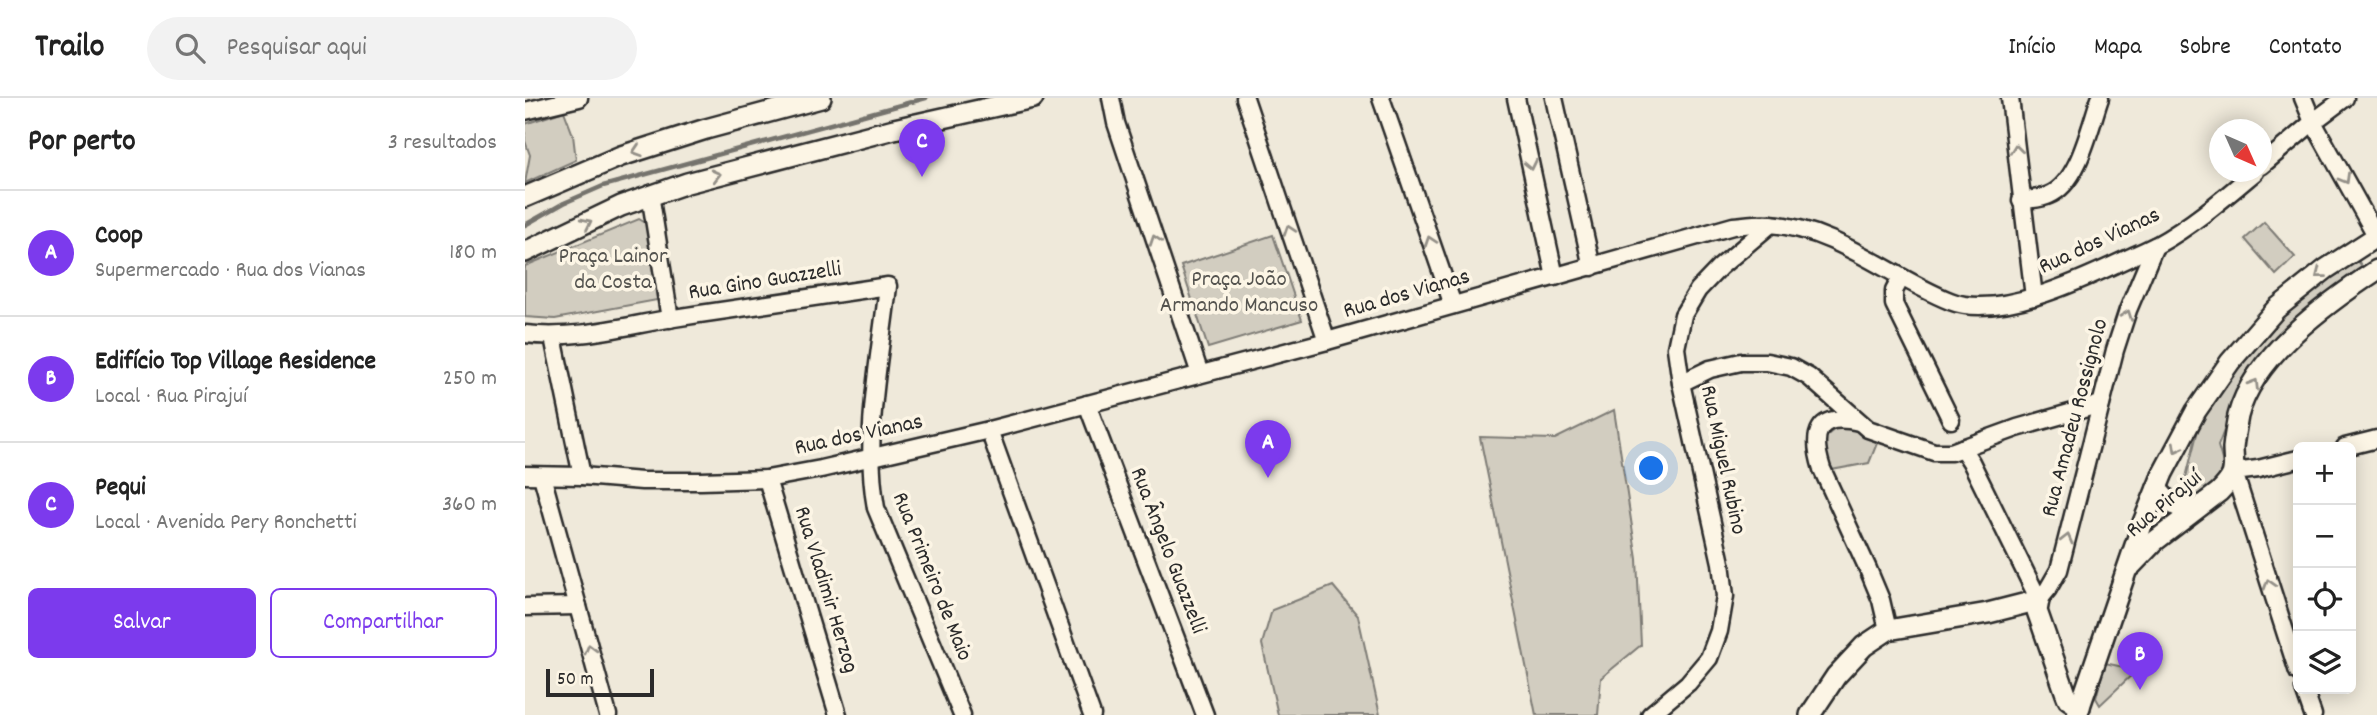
<!DOCTYPE html>
<html lang="pt">
<meta charset="utf-8">
<style>
body{margin:0;font-family:Dekko,sans-serif;background:#f2f2f2;color:#222}
.controls{position:absolute;right:21px;bottom:21px;display:grid;overflow:hidden;border-radius:10px;box-shadow:0 4px 18px #0003}
.controls button{width:63px;height:63px;display:grid;place-items:center;padding:0;border:0;border-bottom:2px solid #e0e0e0;background:#fff;color:#222;font:35px sans-serif}
.compass{position:absolute;left:1684px;top:21px;width:63px;height:63px;border-radius:50%;background:#fff;box-shadow:0 4px 18px #0003;rotate:135deg}
.scale{position:absolute;left:21px;bottom:18px;width:108px;box-sizing:border-box;padding-left:7px;border:4px solid #2b2b2b;border-top:0;font-size:19px;line-height:24px;white-space:nowrap;color:#2b2b2b;-webkit-text-stroke:5px #fcf5e5;paint-order:stroke}
.you{position:absolute;left:1127px;top:371px;width:24px;height:24px;margin:-18px;border:5px solid #fff;border-radius:50%;background:#1a73e8;box-shadow:0 0 0 10px #1a73e833}
.badge{display:grid;place-items:center;width:46px;height:46px;border-radius:50%;background:#7c3aed;color:#fff;font-size:23px;font-weight:700}
.pin{position:absolute;translate:-50% -58px;filter:drop-shadow(0 2px 4px #0008)}
.pin::after{content:'';position:absolute;top:37px;width:24px;height:21px;background:inherit;clip-path:polygon(0 0,100% 0,50% 100%)}
.list{margin:0;padding:0;list-style:none}
h2{display:flex;justify-content:space-between;align-items:center;height:91px;margin:0;padding:0 28px;font-size:30px}
h2 small{font-size:23px;font-weight:400;color:#767676}
.list li{display:grid;grid-template-columns:46px 1fr auto;gap:21px;align-items:center;box-sizing:border-box;height:126px;padding:0 28px;border-top:2px solid #e0e0e0}
.list b{display:block;font-size:26px;white-space:nowrap}
.list p{margin:0;font-size:23px;white-space:nowrap;color:#767676}
.list em{font-size:23px;font-style:normal;color:#767676}
.actions{display:flex;gap:14px;padding:21px 28px}
.actions a{flex:1;padding:16px 0;border:2px solid #7c3aed;border-radius:10px;text-align:center;font-size:24px;color:#7c3aed}
.actions .main{background:#7c3aed;color:#fff}
.icon{flex:none;width:38px;height:38px;fill:none;stroke:currentColor;stroke-width:2;stroke-linecap:round;stroke-linejoin:round}
.map{position:relative;flex:none;width:1852px;height:617px;overflow:hidden}
header{display:flex;align-items:center;gap:42px;box-sizing:border-box;height:98px;padding:0 35px;background:#fff;border-bottom:2px solid #e0e0e0}
header strong{font-size:33px}
nav{display:flex;gap:38px;margin-inline-start:auto;font-size:24px}
.search{width:490px;height:63px;background:#f2f2f2;display:flex;align-items:center;gap:18px;box-sizing:border-box;padding:0 24px;border-radius:38px;color:#767676;font-size:26px}
main{display:flex}
aside{flex:1;background:#fff}
.map>svg:first-child{display:block}
.green{fill:#d2cdc0;stroke:#7e7c76;stroke-width:2}
.lines{fill:none;stroke-linecap:round;stroke-linejoin:round}
.stream{stroke:#75736d;stroke-width:4.5}
.minor-casing{stroke:#2b2b2b;stroke-width:21}
.major-casing{stroke:#2b2b2b;stroke-width:24}
.minor{stroke:#fcf5e5;stroke-width:16}
.major{stroke:#fcf5e5;stroke-width:19}
.oneway{stroke:#949088}
.labels{text-anchor:middle;dominant-baseline:central;stroke-width:7;stroke-linejoin:round;paint-order:stroke}
.street-label{font-size:23px;fill:#2b2b2b;stroke:#fcf5e5}
.park-label{font-size:23px;fill:#555450;stroke:#fcf5e5}
</style>
<header>
<strong>Trailo</strong>
<div class="search"><svg class="icon" aria-label="search" viewBox="0 0 24 24"><circle cx="10" cy="10" r="6"/><path d="M15 15l6 6"/></svg>Pesquisar aqui</div>
<nav><a>Início</a><a>Mapa</a><a>Sobre</a><a>Contato</a></nav>
</header>
<main>
<aside>
<h2>Por perto<small>3 resultados</small></h2>
<ul class="list">
<li><span class="badge">A</span><div><b>Coop</b><p>Supermercado · Rua dos Vianas</p></div><em>180 m</em></li>
<li><span class="badge">B</span><div><b>Edifício Top Village Residence</b><p>Local · Rua Pirajuí</p></div><em>250 m</em></li>
<li><span class="badge">C</span><div><b>Pequi</b><p>Local · Avenida Pery Ronchetti</p></div><em>360 m</em></li>
</ul>
<div class="actions"><a class="main">Salvar</a><a>Compartilhar</a></div>
</aside>
<div class="map">
<svg width="1852" height="617" viewBox="0 0 1852 617">
<rect width="100%" height="100%" fill="#efe9da"/>
<filter id="ink" filterUnits="userSpaceOnUse"><feTurbulence type="fractalNoise" baseFrequency=".0143" numOctaves="2"/><feDisplacementMap in="SourceGraphic" scale="14" xChannelSelector="R" yChannelSelector="G"/><feConvolveMatrix kernelMatrix="1 2 1 2 8 2 1 2 1" color-interpolation-filters="sRGB"/></filter>
<g filter="url(#ink)">
<g class="green">
<polygon points="39,13 48,37 51,62 0,85 5,57 0,43 0,26"/>
<polygon points="114,121 124,127 132,202 30,221 0,219 0,168"/>
<polygon points="1739,124 1770,159 1751,177 1720,141"/>
<polygon points="748,137 777,222 683,250 656,168"/>
<polygon points="1829,157 1838,170 1713,296 1693,348 1698,365 1695,381 1668,404 1661,405 1656,399 1676,320 1735,236"/>
<polygon points="1089,312 1112,461 1116,547 1076,580 1073,617 1011,617 955,339 1030,341"/>
<polygon points="1315,327 1355,338 1344,365 1301,373 1295,343"/>
<polygon points="808,488 833,518 855,617 753,617 737,546 747,512"/>
<polygon points="1580,565 1612,572 1575,607 1571,600"/>
</g>
<g class="lines">
<polyline class="stream" points="0,127 39,105 78,88 401,0"/>
<g class="minor-casing">
<g id="minor">
<polyline points="586,0 591,25 675,276"/>
<polyline points="720,0 802,243"/>
<polyline points="856,0 928,207"/>
<polyline points="991,0 1030,179"/>
<polyline points="1029,0 1067,169"/>
<polyline points="1485,0 1509,199"/>
<polyline points="1778,0 1788,24 1852,139"/>
<polyline points="0,13 54,0"/>
<polyline points="1736,68 1788,24 1820,0"/>
<polyline points="125,96 145,221"/>
<path d="M1496,103C1505,101 1516,101 1524,97C1554,85 1565,28 1575,0"/>
<polyline points="1376,180 1369,193 1369,206 1426,322"/>
<path d="M0,236C51,242 99,228 149,220C220,209 291,199 363,188C355,260 338,338 351,410L437,617"/>
<polyline points="28,239 57,378"/>
<polyline points="1156,285 1185,271 1216,264 1242,264 1266,269 1284,279 1343,331 1409,354 1426,354 1492,330 1576,306"/>
<polyline points="562,306 680,617"/>
<path d="M1334,324C1291,314 1286,336 1297,371L1343,471L1356,502L1363,532"/>
<polyline points="464,332 567,617"/>
<polyline points="1820,349 1852,341"/>
<polyline points="1437,350 1446,364 1514,502 1523,491 1534,472 1590,252 1603,212 1630,148"/>
<polyline points="1773,361 1733,371 1709,374 1773,574"/>
<path d="M0,377L57,378L117,383H176L242,381L296,371L464,332L802,243L1208,128C1220,127 1233,125 1245,126C1312,131 1365,179 1425,203C1475,223 1563,179 1608,158C1616,154 1624,151 1632,147C1668,127 1699,100 1730,74"/>
<polyline points="17,378 83,617"/>
<polyline points="242,381 313,617"/>
<polyline points="0,509 53,508"/>
<polyline points="1779,591 1788,617"/>
<polyline points="1125,617 1163,585 1184,560 1194,533 1200,498 1196,465 1156,285 1151,250 1158,217 1173,192 1195,169 1246,126"/>
</g>
</g>
<g class="major-casing">
<g id="major">
<polyline points="0,99 96,58 181,31 296,0"/>
<polyline points="0,154 96,108 162,85 369,31 508,0"/>
<path d="M1632,390C1642,405 1653,411 1670,412"/>
<path d="M1606,468L1630,443L1694,394C1699,389 1704,384 1707,377C1710,369 1708,359 1708,350C1709,340 1711,329 1713,318C1729,257 1802,205 1852,172"/>
<polyline points="1514,502 1512,513 1541,596 1543,601 1555,609"/>
<polyline points="1285,617 1311,578 1339,548 1363,532 1463,515 1514,502"/>
<polyline points="1552,617 1617,427 1638,375 1671,313 1705,264 1751,211 1801,171 1852,138"/>
</g>
</g>
<use href="#minor" class="minor"/>
<use href="#major" class="major"/>
</g>
<defs><path id="oneway-chevron" d="M-2-3.5L2.5 0L-2 3.5" fill="none" stroke-width="1.6" stroke-linecap="round" stroke-linejoin="round" transform="scale(1.75)"/></defs>
<g class="oneway">
<use href="#oneway-chevron" transform="translate(1491 51) rotate(-97)"/>
<use href="#oneway-chevron" transform="translate(112 53) rotate(162)"/>
<use href="#oneway-chevron" transform="translate(1006 67) rotate(78)"/>
<use href="#oneway-chevron" transform="translate(191 77) rotate(-14)"/>
<use href="#oneway-chevron" transform="translate(1820 81) rotate(60)"/>
<use href="#oneway-chevron" transform="translate(62 125) rotate(-26)"/>
<use href="#oneway-chevron" transform="translate(764 132) rotate(-109)"/>
<use href="#oneway-chevron" transform="translate(630 142) rotate(-109)"/>
<use href="#oneway-chevron" transform="translate(905 143) rotate(-109)"/>
<use href="#oneway-chevron" transform="translate(1795 176) rotate(142)"/>
<use href="#oneway-chevron" transform="translate(1602 217) rotate(-70)"/>
<use href="#oneway-chevron" transform="translate(1729 286) rotate(-59)"/>
<use href="#oneway-chevron" transform="translate(1652 350) rotate(118)"/>
<use href="#oneway-chevron" transform="translate(1542 441) rotate(-76)"/>
<use href="#oneway-chevron" transform="translate(1744 486) rotate(-107)"/>
<use href="#oneway-chevron" transform="translate(65 551) rotate(-105)"/>
</g>
</g>
<g class="labels">
<g class="street-label">
<text transform="translate(1575 144) rotate(-25)">Rua dos Vianas</text>
<text transform="translate(240 184) rotate(-9)">Rua Gino Guazzelli</text>
<text transform="translate(882 197) rotate(-16)">Rua dos Vianas</text>
<text transform="translate(1551 320) rotate(-75)">Rua Amadeu Rossignolo</text>
<text transform="translate(334 338) rotate(-12)">Rua dos Vianas</text>
<text transform="translate(1197 362) rotate(78)">Rua Miguel Rubino</text>
<text transform="translate(1640 407) rotate(-40)">Rua Pirajuí</text>
<text transform="translate(642 453) rotate(69)">Rua Ângelo Guazzelli</text>
<text transform="translate(406 479) rotate(68)">Rua Primeiro de Maio</text>
<text transform="translate(300 492) rotate(73)">Rua Vladimir Herzog</text>
</g>
<g class="park-label">
<text x="88" y="159">Praça Lainor<tspan x="88" dy="26">da Costa</tspan></text>
<text x="714" y="182">Praça João<tspan x="714" dy="26">Armando Mancuso</tspan></text>
</g>
</g>
</svg>
<div class="controls">
<button>+</button>
<button>−</button>
<button><svg class="icon" aria-label="locate" viewBox="0 0 24 24"><circle cx="12" cy="12" r="6"/><path d="M12 2v4M12 18v4M2 12h4M18 12h4"/></svg></button>
<button><svg class="icon" aria-label="layers" viewBox="0 0 24 24"><path d="M12 4l9 5-9 5-9-5zM3 14l9 5 9-5"/></svg></button>
</div>
<svg class="compass" viewBox="-18 -18 36 36"><path d="M0-13l5 13h-10z" fill="#e53935"/><path d="M0 13l5-13h-10z" fill="#767676"/></svg>
<div class="scale">50 m</div>
<div class="you"></div>
<div class="pin badge" style="left:743px;top:380px">A</div>
<div class="pin badge" style="left:1615px;top:592px">B</div>
<div class="pin badge" style="left:397px;top:79px">C</div>
</div>
</main>
